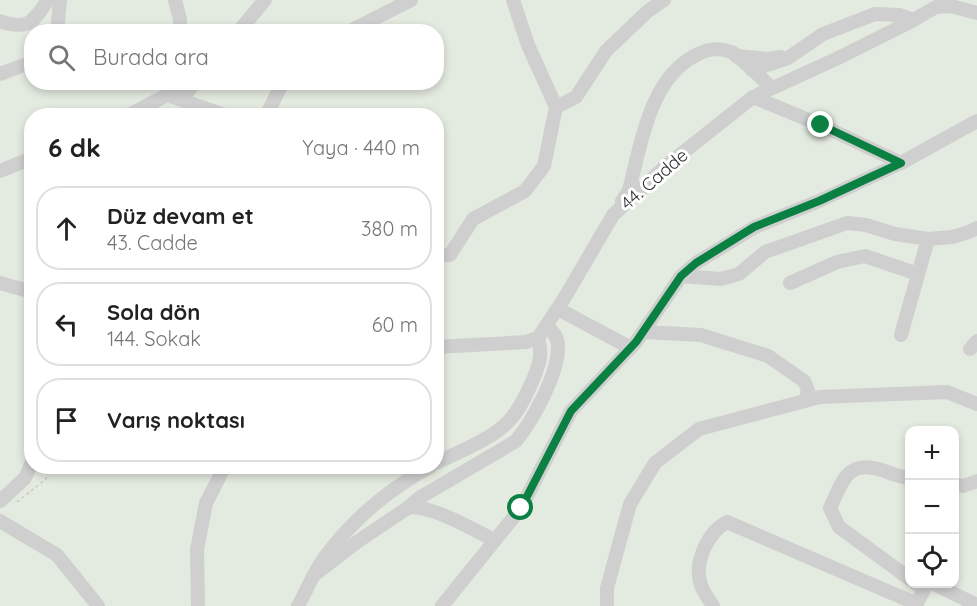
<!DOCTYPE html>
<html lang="tr">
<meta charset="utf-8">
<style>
body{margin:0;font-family:Quicksand,sans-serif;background:#f6f6f6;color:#222}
.controls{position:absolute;right:18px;bottom:18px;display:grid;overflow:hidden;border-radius:12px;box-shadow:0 3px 9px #0003}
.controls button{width:54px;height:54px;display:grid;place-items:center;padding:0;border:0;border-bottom:2px solid #e0e0e0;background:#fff;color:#222;font:30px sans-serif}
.stop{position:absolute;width:18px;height:18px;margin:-14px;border:4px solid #0b8043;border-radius:50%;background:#fff}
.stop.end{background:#0b8043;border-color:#fff;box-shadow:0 2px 6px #0008}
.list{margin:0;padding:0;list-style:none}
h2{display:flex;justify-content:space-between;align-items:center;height:78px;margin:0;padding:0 24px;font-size:26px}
h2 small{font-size:20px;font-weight:400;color:#767676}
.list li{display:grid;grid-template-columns:39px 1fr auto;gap:18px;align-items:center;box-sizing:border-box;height:84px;margin:0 12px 12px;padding:0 12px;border:2px solid #e0e0e0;border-radius:24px}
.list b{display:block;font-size:22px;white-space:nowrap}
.list p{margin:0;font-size:20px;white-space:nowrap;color:#767676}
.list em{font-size:20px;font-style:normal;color:#767676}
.icon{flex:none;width:33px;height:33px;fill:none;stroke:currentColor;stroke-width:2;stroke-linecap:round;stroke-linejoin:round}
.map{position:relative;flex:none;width:977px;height:606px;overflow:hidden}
.search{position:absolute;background:#fff;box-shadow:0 3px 9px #0003;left:24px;top:24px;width:420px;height:66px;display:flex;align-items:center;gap:15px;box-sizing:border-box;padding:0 21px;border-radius:24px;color:#767676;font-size:22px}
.panel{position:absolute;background:#fff;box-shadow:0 3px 9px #0003;left:24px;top:108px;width:420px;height:366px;border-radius:24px}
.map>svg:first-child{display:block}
.green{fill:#e3eadf;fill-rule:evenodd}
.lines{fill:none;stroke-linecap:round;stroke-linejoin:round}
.path{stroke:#c9c9c9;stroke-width:1.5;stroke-dasharray:3 3;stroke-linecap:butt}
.minor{stroke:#cfcfcf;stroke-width:14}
.route{stroke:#0b8043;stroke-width:8}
.labels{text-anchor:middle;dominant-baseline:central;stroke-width:6;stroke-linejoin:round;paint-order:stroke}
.street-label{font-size:18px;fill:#323232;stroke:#fff}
</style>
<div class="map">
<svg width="977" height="606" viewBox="0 0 977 606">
<rect width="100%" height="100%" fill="#fff"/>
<path class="green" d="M0,0H977V606H0ZM32,32H436V82H32ZM32,116H436V466H32ZM910,430H954V584H910Z"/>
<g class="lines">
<polyline class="path" points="17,502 46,479 49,466"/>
<g class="minor">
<polyline points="175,0 180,19 180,32"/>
<polyline points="513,0 528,45 556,107"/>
<path d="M0,21C28,31 33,22 48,0"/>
<polyline points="57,32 60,0"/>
<polyline points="238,32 265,0"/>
<polyline points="348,32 411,0"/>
<polyline points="736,56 768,59 781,57"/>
<polyline points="752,70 788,58 823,34 875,14 900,15 914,20"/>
<polyline points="0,74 32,62"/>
<polyline points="169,95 186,94 195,82"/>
<polyline points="753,97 821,125 901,163"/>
<polyline points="127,116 167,95 228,116"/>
<polyline points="266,116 283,82"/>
<polyline points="0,171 32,158"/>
<path d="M622,201L629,190C641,145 649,79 696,55C708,49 718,47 731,52C740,56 763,80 772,88"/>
<polyline points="436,255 450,255 473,219 525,191 544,166 556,107 576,97 606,51 648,11 664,0"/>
<polyline points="681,276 721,279 739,274 765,252 847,223 866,225 895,234 928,239 952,237 966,233 977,228"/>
<polyline points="0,283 32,292"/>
<polyline points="790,283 837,262 865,256 918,274"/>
<polyline points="558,309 631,348"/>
<polyline points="644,332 701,335 768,356 804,381 808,390 805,401"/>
<polyline points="901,335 928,239"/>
<polyline points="538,338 565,297 613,215 666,166 753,97 836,59 908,23 936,7 951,6 977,13"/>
<polyline points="436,347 526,342 538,338"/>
<polyline points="970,349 977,341"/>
<path d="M436,463C458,452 492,439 508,422C519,411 526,395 532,382C539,365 543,356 538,338"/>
<path d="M910,478C898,477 889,472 878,469C846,460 841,485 830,508L839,527L910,579"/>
<polyline points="954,484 963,486 977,481"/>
<polyline points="0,501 25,478 32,462"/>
<path d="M409,507L419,498L516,441C533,420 559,373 558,346C558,337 553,332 547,326"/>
<polyline points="0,521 57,555 98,606"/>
<path d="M314,575L357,542L409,507C434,506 471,529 495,540"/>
<polyline points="934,584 977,605"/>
<polyline points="198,606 197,550 206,503 225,466"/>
<path d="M298,606C307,590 314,571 325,557C353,519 389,489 431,466"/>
<polyline points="442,606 521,508 571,411 636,342 681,276 696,263 755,227 819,201 901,163 977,121"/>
<polyline points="607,606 607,588 630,504 655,463 699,429 820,397 947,392 977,404"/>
<path d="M713,606C709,599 703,592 701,585C693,563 708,532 727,522L917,604"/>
<polyline points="915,606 924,590 916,584"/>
</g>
</g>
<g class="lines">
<polyline class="route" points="521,508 571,411 636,342 681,276 696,263 754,227 819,201 901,163 821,125"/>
</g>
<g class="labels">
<g class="street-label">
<text transform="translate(654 179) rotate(-41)">44. Cadde</text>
</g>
</g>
</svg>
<div class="controls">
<button>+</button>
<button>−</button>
<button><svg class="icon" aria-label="locate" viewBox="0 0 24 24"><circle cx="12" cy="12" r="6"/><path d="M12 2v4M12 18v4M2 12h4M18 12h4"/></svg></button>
</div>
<div class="stop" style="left:521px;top:508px"></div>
<div class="stop end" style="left:821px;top:125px"></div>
<div class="search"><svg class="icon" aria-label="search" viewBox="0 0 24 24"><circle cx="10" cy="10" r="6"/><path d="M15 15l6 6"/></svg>Burada ara</div>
<section class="panel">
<h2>6 dk<small>Yaya · 440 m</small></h2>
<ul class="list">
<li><svg class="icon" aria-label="ahead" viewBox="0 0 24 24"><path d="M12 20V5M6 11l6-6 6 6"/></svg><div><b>Düz devam et</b><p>43. Cadde</p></div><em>380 m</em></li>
<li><svg class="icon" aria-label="left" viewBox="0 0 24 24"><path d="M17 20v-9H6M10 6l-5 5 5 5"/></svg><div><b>Sola dön</b><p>144. Sokak</p></div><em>60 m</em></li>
<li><svg class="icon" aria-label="arrive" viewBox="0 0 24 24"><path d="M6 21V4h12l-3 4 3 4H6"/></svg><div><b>Varış noktası</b></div></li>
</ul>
</section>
</div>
